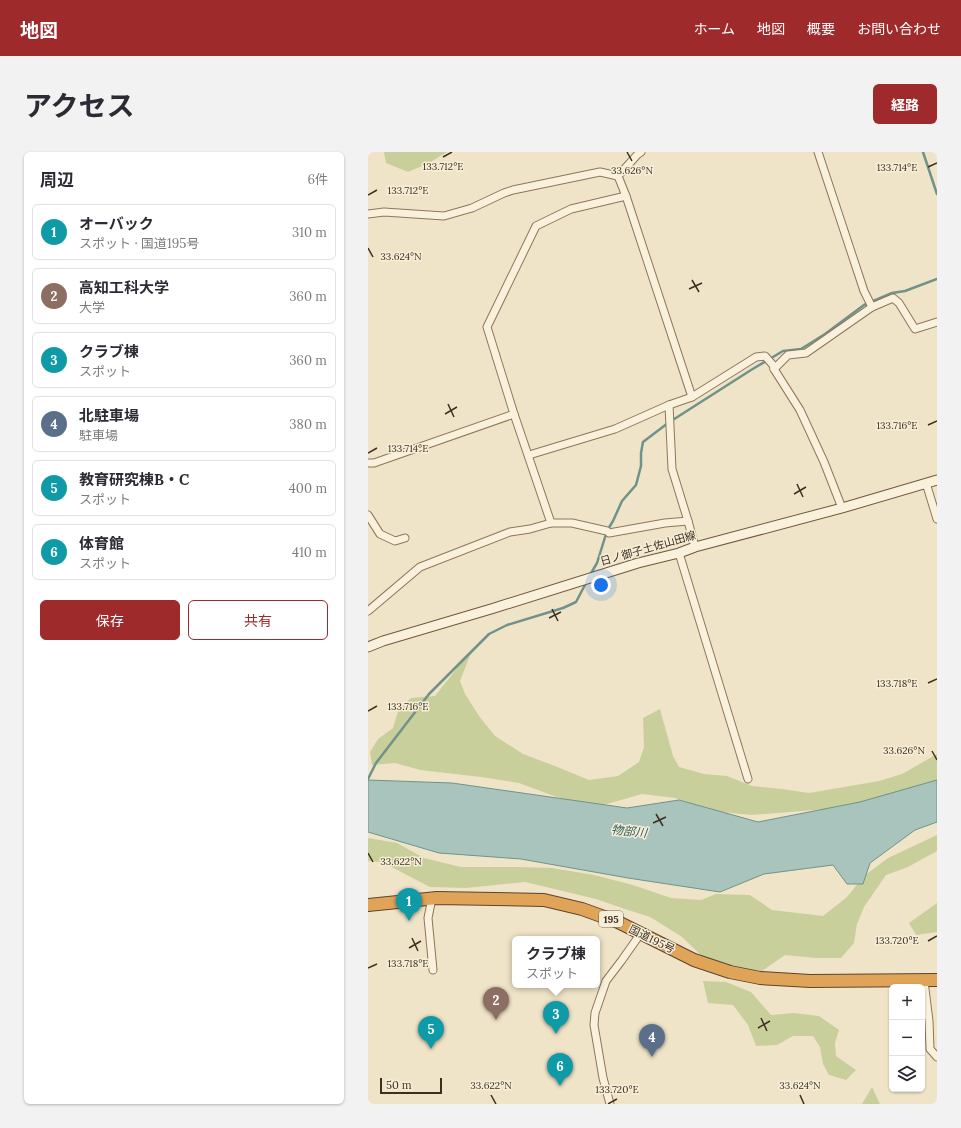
<!DOCTYPE html>
<html lang="ja">
<meta charset="utf-8">
<style>
body{margin:0;font-family:Lora,"Noto Sans JP",serif;background:#f2f2f3;color:#2b2b33}
.controls{position:absolute;right:12px;bottom:12px;display:grid;overflow:hidden;border-radius:6px;box-shadow:0 1px 3px #0004}
.controls button{width:36px;height:36px;display:grid;place-items:center;padding:0;border:0;border-bottom:1px solid #e1e1e2;background:#fff;color:#2b2b33;font:20px sans-serif}
.scale{position:absolute;left:12px;bottom:10px;width:62px;box-sizing:border-box;padding-left:4px;border:2px solid #3d2e20;border-top:0;font-size:11px;line-height:14px;white-space:nowrap;color:#3d2e20;-webkit-text-stroke:3px #f7eed8;paint-order:stroke}
.you{position:absolute;left:233px;top:433px;width:14px;height:14px;margin:-10px;border:3px solid #fff;border-radius:50%;background:#1a73e8;box-shadow:0 0 0 6px #1a73e833}
.badge{display:grid;place-items:center;width:26px;height:26px;border-radius:50%;background:#9e2a2b;color:#fff;font-size:13px;font-weight:700}
.pin{position:absolute;translate:-50% -33px;filter:drop-shadow(0 1px 2px #0008)}
.pin::after{content:'';position:absolute;top:21px;width:14px;height:12px;background:inherit;clip-path:polygon(0 0,100% 0,50% 100%)}
.popup{position:absolute;left:144px;top:784px;width:88px;height:52px;box-sizing:border-box;display:grid;place-content:center;border-radius:6px;background:#fff;filter:drop-shadow(0 1px 3px #0005);font-size:13px;white-space:nowrap;color:#7c7c81}
.popup b{font-size:15px;color:#2b2b33}
.popup::after{content:'';position:absolute;left:50%;top:100%;margin-left:-8px;border:8px solid transparent;border-top-color:#fff}
.list{margin:0;padding:0;list-style:none}
h2{display:flex;justify-content:space-between;align-items:center;height:52px;margin:0;padding:0 16px;font-size:17px}
h2 small{font-size:13px;font-weight:400;color:#7c7c81}
.list li{display:grid;grid-template-columns:26px 1fr auto;gap:12px;align-items:center;box-sizing:border-box;height:56px;margin:0 8px 8px;padding:0 8px;border:1px solid #e1e1e2;border-radius:6px}
.list b{display:block;font-size:15px;white-space:nowrap}
.list p{margin:0;font-size:13px;white-space:nowrap;color:#7c7c81}
.list em{font-size:13px;font-style:normal;color:#7c7c81}
.actions{display:flex;gap:8px;padding:12px 16px}
.actions a{flex:1;padding:9px 0;border:1px solid #9e2a2b;border-radius:6px;text-align:center;font-size:14px;color:#9e2a2b}
.actions .main{background:#9e2a2b;color:#fff}
.icon{flex:none;width:22px;height:22px;fill:none;stroke:currentColor;stroke-width:2;stroke-linecap:round;stroke-linejoin:round}
.map{position:relative;flex:none;width:569px;height:952px;overflow:hidden;border-radius:6px}
header{display:flex;align-items:center;gap:24px;box-sizing:border-box;height:56px;padding:0 20px;background:#9e2a2b;color:#fff}
header strong{font-size:19px}
nav{display:flex;gap:22px;margin-inline-start:auto;font-size:14px}
.intro{display:flex;align-items:center;justify-content:space-between;box-sizing:border-box;height:96px;padding:0 24px}
h1{margin:0;font-size:28px}
.button{padding:10px 18px;border-radius:6px;background:#9e2a2b;color:#fff;font-size:14px;font-weight:700}
main{display:flex;gap:24px;padding:0 24px}
aside{flex:1;background:#fff;border-radius:6px;box-shadow:0 1px 3px #0004}
.map>svg:first-child{display:block}
.green{fill:#c9cf9b}
.water{fill:#a9c4bc;stroke:#6f938a}
.lines{fill:none;stroke-linecap:round;stroke-linejoin:round}
.stream{stroke:#6f938a;stroke-width:2.5}
.street-casing{stroke:#8d765c;stroke-width:9}
.secondary-casing{stroke:#6f573f;stroke-width:11}
.highway-casing{stroke:#5b4430;stroke-width:14}
.street{stroke:#faf1dc;stroke-width:7}
.secondary{stroke:#faf1dc;stroke-width:9}
.highway{stroke:#e0a458;stroke-width:12}
.ticks{fill:none;stroke:#3d2e20;stroke-width:1.5}
.labels{text-anchor:middle;dominant-baseline:central;stroke-width:3;stroke-linejoin:round;paint-order:stroke}
.shield{fill:#f7eed8;stroke:#756857;stroke-width:1}
.shield-label{font-size:10px;font-weight:bold;fill:#3d2e20}
.street-label{font-size:11px;fill:#3d2e20;stroke:#f7eed8}
.water-label{font-size:12px;font-style:italic;fill:#2f5d5a;stroke:#f7eed8}
.ticks-label{font-size:10px;text-anchor:middle;fill:#3d2e20;stroke:#f7eed8;stroke-width:3;stroke-linejoin:round;paint-order:stroke}
</style>
<header>
<strong>地図</strong>
<nav><a>ホーム</a><a>地図</a><a>概要</a><a>お問い合わせ</a></nav>
</header>
<div class="intro"><h1>アクセス</h1><a class="button">経路</a></div>
<main>
<aside>
<h2>周辺<small>6件</small></h2>
<ul class="list">
<li><span class="badge" style="background:#0f9aa8">1</span><div><b>オーバック</b><p>スポット · 国道195号</p></div><em>310 m</em></li>
<li><span class="badge" style="background:#8d6e63">2</span><div><b>高知工科大学</b><p>大学</p></div><em>360 m</em></li>
<li><span class="badge" style="background:#0f9aa8">3</span><div><b>クラブ棟</b><p>スポット</p></div><em>360 m</em></li>
<li><span class="badge" style="background:#5c6f8a">4</span><div><b>北駐車場</b><p>駐車場</p></div><em>380 m</em></li>
<li><span class="badge" style="background:#0f9aa8">5</span><div><b>教育研究棟B・C</b><p>スポット</p></div><em>400 m</em></li>
<li><span class="badge" style="background:#0f9aa8">6</span><div><b>体育館</b><p>スポット</p></div><em>410 m</em></li>
</ul>
<div class="actions"><a class="main">保存</a><a>共有</a></div>
</aside>
<div class="map">
<svg width="569" height="952" viewBox="0 0 569 952">
<rect width="100%" height="100%" fill="#f0e4c8"/>
<g class="green">
<polygon points="16,0 79,0 61,11 40,20 18,11"/>
<polygon points="105,496 92,529 97,542 111,564 127,584 155,602 187,614 221,628 250,624 271,610 276,595 275,566 292,557 305,604 311,615 336,622 359,624 384,634 414,637 441,641 511,629 534,622 569,602 569,628 547,641 471,656 383,663 344,659 307,646 274,642 239,652 216,653 186,644 151,631 113,625 52,618 27,611 4,613 2,600 10,587 25,576 31,556 43,546 67,544"/>
<polygon points="569,683 569,699 540,715 518,723 496,755 489,772 486,791 473,806 447,806 417,803 394,819 366,818 337,807 314,785 282,765 257,757 228,747 157,730 98,736 62,735 14,710 0,709 0,686 29,691 56,706 93,715 149,715 184,716 226,723 265,733 303,746 333,748 348,742 382,743 404,758 455,764 479,745 496,724 520,706"/>
<polygon points="569,751 569,780 548,783 541,771"/>
<polygon points="335,829 358,830 383,840 403,863 426,861 451,864 471,878 467,891 468,904 488,918 478,928 461,923 455,912 452,895 445,884 425,884 409,893 388,894 380,873 365,853 340,851"/>
<polygon points="504,935 512,952 494,952"/>
</g>
<polygon class="water" points="0,628 84,631 259,656 311,648 390,670 492,650 569,628 569,670 547,678 502,711 495,732 479,732 465,713 396,722 352,740 260,726 153,707 71,701 0,680"/>
<g class="lines">
<g class="stream">
<polyline points="555,0 569,42"/>
<polyline points="222,423 229,411 239,379 245,369 254,349 268,333 273,314 273,301 275,290 300,271 383,218 415,199 433,197 457,182 496,153 524,141 537,139 569,127"/>
<polyline points="0,627 8,611 61,542 121,482 139,473 195,456 208,450 218,431"/>
</g>
<g class="street-casing">
<g id="street">
<polyline points="450,0 496,139 504,155"/>
<polyline points="250,24 258,44 324,245"/>
<polyline points="250,24 270,2 273,0"/>
<polyline points="0,62 16,60 76,64 104,56 136,41 145,38 232,20 250,24"/>
<polyline points="406,217 420,203 438,201 504,155 525,146 531,151 547,177 569,170"/>
<polyline points="301,253 304,317 320,369 327,395"/>
<polyline points="161,303 247,277 301,253 324,245 388,205 397,204 405,213 406,217 432,258 456,310 474,356"/>
<polyline points="0,311 6,311 146,262"/>
<polyline points="558,331 569,367"/>
<polyline points="0,363 12,382 27,389 37,386"/>
<polyline points="183,371 146,262 119,175 168,74 203,57 258,44"/>
<polyline points="311,401 380,627"/>
<polyline points="0,459 52,415 142,380 162,377 183,371 204,371 239,379 241,381 297,371 320,369"/>
<polyline points="64,746 60,766 65,818"/>
<polyline points="556,829 561,869 562,897 569,905"/>
<polyline points="242,952 235,926 226,873 227,861 238,829 254,808 273,781"/>
</g>
</g>
<g class="secondary-casing">
<polyline id="secondary" points="0,495 15,489 123,457 270,411 311,401 327,395 474,356 569,328"/>
</g>
<g class="highway-casing">
<polyline id="highway" points="0,753 69,746 176,748 214,757 250,770 326,808 362,820 392,826 442,829 569,828"/>
</g>
<use href="#street" class="street"/>
<use href="#secondary" class="secondary"/>
<use href="#highway" class="highway"/>
</g>
<path class="ticks" d="M259,0L264,9M75,5L84,0M560,15L569,11M0,43L9,38M0,96L5,105M324,128L331,140M321,137L334,131M80,252L86,265M77,262L89,255M560,273L569,269M0,301L9,296M429,332L435,345M426,342L438,335M184,457L190,469M181,466L193,460M560,531L569,527M0,559L9,554M564,599L569,608M288,662L295,674M285,671L298,665M0,701L5,710M44,786L50,799M560,789L569,784M41,796L53,789M0,816L9,812M393,866L399,879M390,876L402,869M123,943L128,952M432,943L436,952M240,952L249,947"/>
<g class="labels">
<rect class="shield" x="231" y="759" width="24" height="16" rx="3"/>
<g class="shield-label">
<text x="243" y="767">195</text>
</g>
<g class="street-label">
<text transform="translate(280 396) rotate(-16)">日ノ御子土佐山田線</text>
<text transform="translate(284 787) rotate(26)">国道195号</text>
</g>
<g class="water-label">
<text transform="translate(261 679) rotate(6)">物部川</text>
</g>
</g>
<g class="ticks-label">
<text x="75" y="18">133.712°E</text>
<text x="529" y="19">133.714°E</text>
<text x="264" y="22">33.626°N</text>
<text x="40" y="42">133.712°E</text>
<text x="33" y="108">33.624°N</text>
<text x="529" y="277">133.716°E</text>
<text x="40" y="300">133.714°E</text>
<text x="529" y="535">133.718°E</text>
<text x="40" y="558">133.716°E</text>
<text x="536" y="602">33.626°N</text>
<text x="33" y="713">33.622°N</text>
<text x="529" y="792">133.720°E</text>
<text x="40" y="815">133.718°E</text>
<text x="123" y="937">33.622°N</text>
<text x="432" y="937">33.624°N</text>
<text x="249" y="941">133.720°E</text>
</g>
</svg>
<div class="controls">
<button>+</button>
<button>−</button>
<button><svg class="icon" aria-label="layers" viewBox="0 0 24 24"><path d="M12 4l9 5-9 5-9-5zM3 14l9 5 9-5"/></svg></button>
</div>
<div class="scale">50 m</div>
<div class="you"></div>
<div class="pin badge" style="left:41px;top:769px;background:#0f9aa8">1</div>
<div class="pin badge" style="left:128px;top:868px;background:#8d6e63">2</div>
<div class="pin badge" style="left:188px;top:882px;background:#0f9aa8">3</div>
<div class="popup"><b>クラブ棟</b>スポット</div>
<div class="pin badge" style="left:284px;top:905px;background:#5c6f8a">4</div>
<div class="pin badge" style="left:63px;top:897px;background:#0f9aa8">5</div>
<div class="pin badge" style="left:192px;top:934px;background:#0f9aa8">6</div>
</div>
</main>
